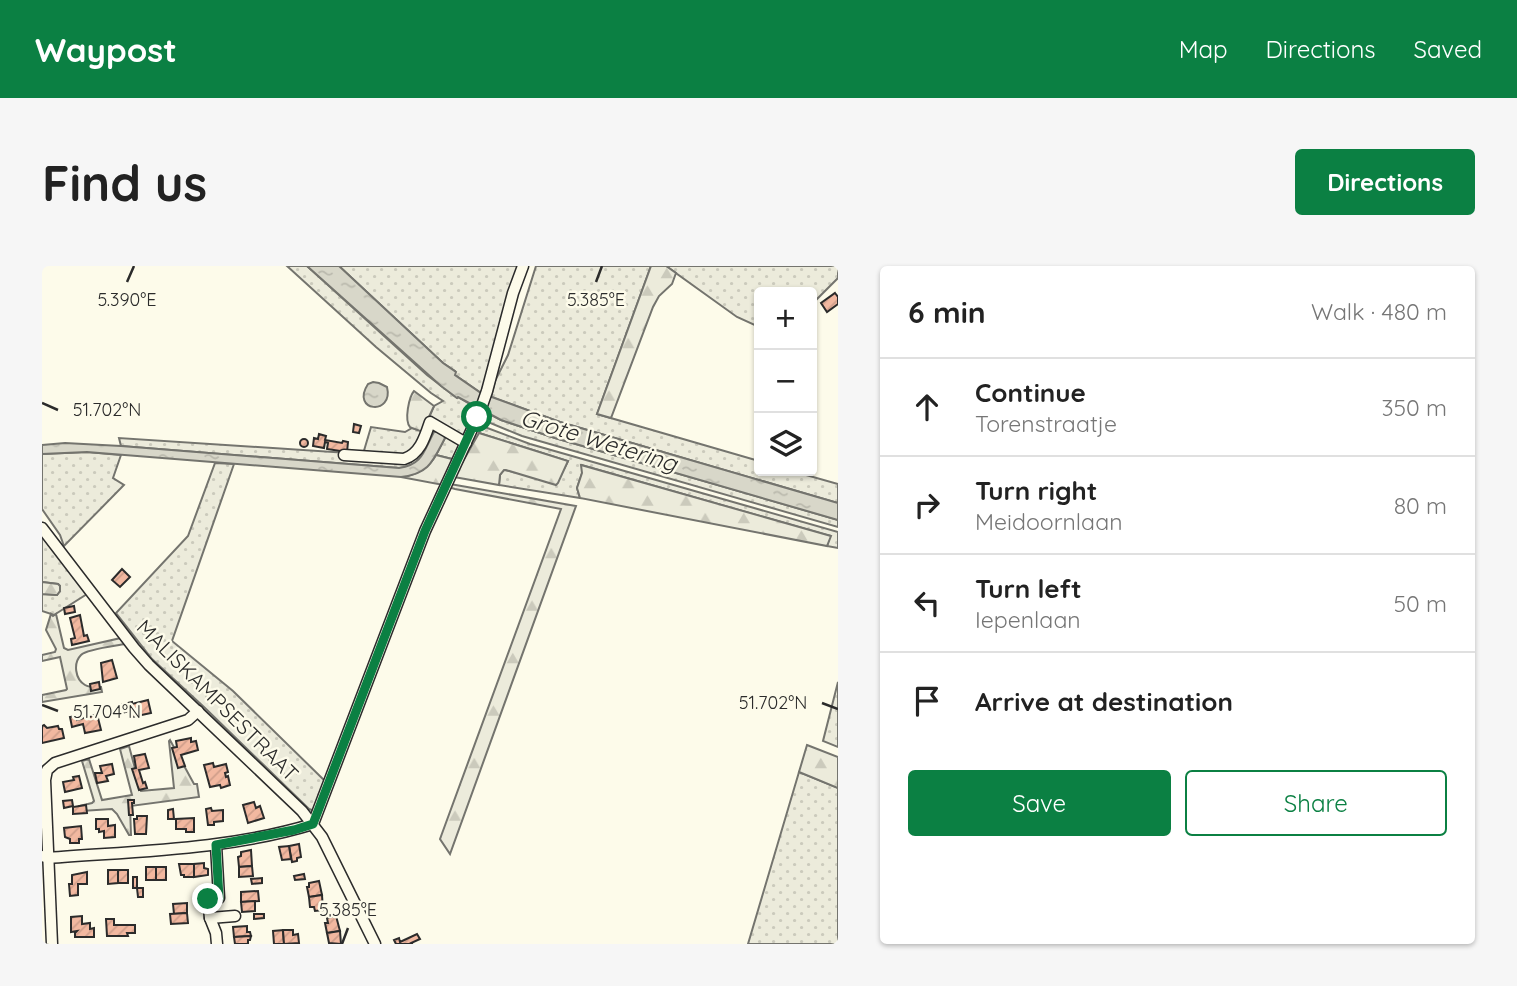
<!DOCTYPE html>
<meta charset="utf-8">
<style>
body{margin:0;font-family:Quicksand,sans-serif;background:#f6f6f6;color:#222}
.controls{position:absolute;right:21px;top:21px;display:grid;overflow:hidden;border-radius:7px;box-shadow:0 2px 5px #0004}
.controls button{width:63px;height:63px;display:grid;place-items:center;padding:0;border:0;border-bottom:2px solid #e0e0e0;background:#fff;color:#222;font:35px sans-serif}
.stop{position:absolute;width:21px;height:21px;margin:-16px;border:5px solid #0b8043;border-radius:50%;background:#fff}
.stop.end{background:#0b8043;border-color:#fff;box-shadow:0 2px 7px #0008}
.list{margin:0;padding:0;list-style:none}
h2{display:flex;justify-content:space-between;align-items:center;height:91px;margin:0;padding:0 28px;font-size:30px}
h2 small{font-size:23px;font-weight:400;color:#767676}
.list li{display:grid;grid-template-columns:46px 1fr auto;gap:21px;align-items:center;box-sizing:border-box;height:98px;padding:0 28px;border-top:2px solid #e0e0e0}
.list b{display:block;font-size:26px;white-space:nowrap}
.list p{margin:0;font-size:23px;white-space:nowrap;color:#767676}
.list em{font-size:23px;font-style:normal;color:#767676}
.actions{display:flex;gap:14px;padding:21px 28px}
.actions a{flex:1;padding:16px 0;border:2px solid #0b8043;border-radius:7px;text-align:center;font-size:24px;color:#0b8043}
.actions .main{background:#0b8043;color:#fff}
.icon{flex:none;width:38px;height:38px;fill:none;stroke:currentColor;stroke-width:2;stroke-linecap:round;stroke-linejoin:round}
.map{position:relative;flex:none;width:796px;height:678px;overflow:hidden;border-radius:7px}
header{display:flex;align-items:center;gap:42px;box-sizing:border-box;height:98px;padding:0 35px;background:#0b8043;color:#fff}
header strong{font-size:33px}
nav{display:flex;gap:38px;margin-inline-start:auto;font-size:24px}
.intro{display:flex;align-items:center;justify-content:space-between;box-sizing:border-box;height:168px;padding:0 42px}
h1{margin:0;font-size:49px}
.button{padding:18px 32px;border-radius:7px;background:#0b8043;color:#fff;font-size:24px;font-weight:700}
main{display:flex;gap:42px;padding:0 42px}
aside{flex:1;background:#fff;border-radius:7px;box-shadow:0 2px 5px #0004}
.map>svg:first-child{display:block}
.green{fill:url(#green-dots);stroke:#74746e;stroke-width:2}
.forest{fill:url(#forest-firs);stroke:#74746e;stroke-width:2}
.water{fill:url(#water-ripples);stroke:#74746e;stroke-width:2}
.building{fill:url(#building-hatch);stroke:#2b2b2b;stroke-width:2}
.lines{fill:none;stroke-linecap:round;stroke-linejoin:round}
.minor-casing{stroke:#2b2b2b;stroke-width:13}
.minor{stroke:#fdfbea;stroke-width:10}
.route{stroke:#0b8043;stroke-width:9}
.ticks{fill:none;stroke:#2b2b2b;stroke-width:2.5}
.labels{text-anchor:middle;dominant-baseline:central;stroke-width:5;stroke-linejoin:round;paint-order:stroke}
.street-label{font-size:21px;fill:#2b2b2b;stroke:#fdfbea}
.water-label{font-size:23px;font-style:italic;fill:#2b2b2b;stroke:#fdfbea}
.ticks-label{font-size:18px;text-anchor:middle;fill:#2b2b2b;stroke:#fdfbea;stroke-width:5;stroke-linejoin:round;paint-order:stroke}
</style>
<header>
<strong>Waypost</strong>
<nav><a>Map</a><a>Directions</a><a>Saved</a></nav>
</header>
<div class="intro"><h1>Find us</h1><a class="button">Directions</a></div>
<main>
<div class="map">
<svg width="796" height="678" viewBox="0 0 796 678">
<defs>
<pattern id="green-dots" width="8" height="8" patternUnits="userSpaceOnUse" patternTransform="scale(1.75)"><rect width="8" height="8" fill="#ecebdb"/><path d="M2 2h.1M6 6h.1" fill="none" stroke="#cbcabc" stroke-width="1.8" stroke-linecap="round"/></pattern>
<pattern id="forest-firs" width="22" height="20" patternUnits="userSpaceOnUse" patternTransform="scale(1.75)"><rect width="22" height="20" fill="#ecebdb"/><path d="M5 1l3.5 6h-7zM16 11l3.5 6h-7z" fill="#cbcabc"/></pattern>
<pattern id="water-ripples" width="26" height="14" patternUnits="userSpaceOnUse" patternTransform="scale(1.75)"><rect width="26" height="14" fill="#d8d7c9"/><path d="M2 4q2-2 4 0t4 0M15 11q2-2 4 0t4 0" fill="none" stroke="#bab9ad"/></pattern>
<pattern id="building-hatch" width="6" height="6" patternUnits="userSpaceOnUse" patternTransform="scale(1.75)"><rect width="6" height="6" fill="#f2b8a0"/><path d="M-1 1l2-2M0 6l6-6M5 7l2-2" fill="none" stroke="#d09e8a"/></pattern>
</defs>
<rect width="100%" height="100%" fill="#fdfbea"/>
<g class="green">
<path d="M245,0H265L385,109L415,132L416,131L436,143L414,194L394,189L403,172L392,166C382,184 381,199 357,202L79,180L77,172L321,188L329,161L363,166L370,162L381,165L392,140L401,135L389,127L334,81Z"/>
<polygon points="297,0 478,0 439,127 413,109 413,105 401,97"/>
<polygon points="494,0 609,0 555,148 717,195 717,205 750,205 796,218 796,237 518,156 449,131 453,115 466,89"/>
<polygon points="624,0 796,0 796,12 770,38 770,26 717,26 717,61 695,51"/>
<polygon points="444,146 459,154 513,172 796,254 796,261 480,170 441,154"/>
<polygon points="440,160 488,178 796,266 796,282 785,280 788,270 540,199 540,207 535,222 538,232 457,219 458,209 462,204 473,206 522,203 526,195 437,167"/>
<polygon points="45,186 79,189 71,212 82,219 22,280 18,269 0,243 0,188"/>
<polygon points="173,197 192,198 130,375 191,425 284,516 273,545 267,543 163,442 110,393 74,347 146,270"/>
<polygon points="0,270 45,328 12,349 0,345 0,328 15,329 18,325 18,320 16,318 0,316"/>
<polygon points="796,416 796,481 781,475"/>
<polygon points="757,506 796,522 796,678 706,678"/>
</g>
<g class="forest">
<polygon points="609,0 624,0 634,7 630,18 617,30 611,41 569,152 555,148"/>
<path d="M372,125L392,140L380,166C380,165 369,162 368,161C362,154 367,131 372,125Z"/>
<polygon points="437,167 526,195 516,217 514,219 464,204 462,204 458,209 457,219 412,211"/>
<path d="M394,189L414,194L401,219L359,211C375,209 386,203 394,189Z"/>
<polygon points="539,199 789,270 785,280 538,232 535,222 540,207"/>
<polygon points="408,218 534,240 408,588 398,573 519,243 413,223 406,221"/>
<polygon points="0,316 16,318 18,320 18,325 15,329 0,328"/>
<path d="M9,348L11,350L14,348L22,382L26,384L79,372L83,378C73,380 45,383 39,389C31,397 33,413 43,419C48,422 54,421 59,421L60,426L0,436V429L24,424L25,423L18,391L0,395V389L13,386L14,383L4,364Z"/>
<polygon points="128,474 152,518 155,518 157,531 88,540 89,569 87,569 75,548 70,543 39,545 36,544 37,540 50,537 52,535 40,495 47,493 60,534 90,529 78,483 87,480 99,525 132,522 127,475"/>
<polygon points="765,479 796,491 796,522 757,506"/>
</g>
<g class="water">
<polygon points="265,0 297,0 401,97 414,106 413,109 439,127 518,156 796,237 796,254 513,172 459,154 416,131 415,132 399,120"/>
<path d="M331,116L337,117L345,121C352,150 308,146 326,118Z"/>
<path d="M397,165L401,168L403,172C391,195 387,208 359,211L45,186L0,188V179L23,177L79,180L357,202C381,199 382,184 392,166Z"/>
</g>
<g class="building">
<polygon points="793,27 796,31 796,38 785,46 779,37"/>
<polygon points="312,158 319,160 317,167 311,166"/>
<polygon points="277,168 284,170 283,174 300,177 301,175 306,176 305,186 285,183 286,177 283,176 282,182 271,180 272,172 276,173"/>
<circle cx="262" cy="177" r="4"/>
<polygon points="80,303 88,311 78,321 70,314"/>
<polygon points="32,340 33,346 23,348 22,342"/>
<polygon points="38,349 42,370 45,369 47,375 30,379 29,373 33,372 28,352"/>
<polygon points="70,394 75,412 61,416 59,397"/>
<polygon points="57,416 58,423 49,425 48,418"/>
<polygon points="106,434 109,447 90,451 88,445 79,447 77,439 90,436 90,438"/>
<polygon points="55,448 59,464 43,467 41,458 30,461 28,451 34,450 35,454"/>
<polygon points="2,459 5,462 16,460 17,463 20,463 22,472 0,477 0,460"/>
<polygon points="149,472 149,476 154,475 156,484 139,489 143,500 136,502 130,482 135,481 134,475"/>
<polygon points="103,488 107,502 97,504 101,517 103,516 105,522 97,524 90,503 94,502 92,490"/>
<polygon points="171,497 172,501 184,498 186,506 183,507 184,511 186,510 188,519 179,522 178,519 168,521 162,499"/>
<polygon points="70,498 72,508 64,510 66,515 55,517 53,507 60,507 58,500"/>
<polygon points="37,510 40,522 23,526 21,516 32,514 31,511"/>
<polygon points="30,534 31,540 22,542 21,535"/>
<polygon points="86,534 92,534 92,537 90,537 91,549 87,549"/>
<polygon points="212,536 214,542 218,540 222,552 206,557 201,539"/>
<polygon points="44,539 45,547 31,548 31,541"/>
<polygon points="169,542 170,545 181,544 181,555 172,556 172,559 166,559 164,543"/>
<polygon points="131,543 132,553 126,553 126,544"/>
<polygon points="95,550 105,550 104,568 93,568 92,553 95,553"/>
<polygon points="152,552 152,566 144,566 144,563 134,563 134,553"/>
<polygon points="54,553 66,553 66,560 73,559 73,571 62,572 62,565 57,566 57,563 54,563"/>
<polygon points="39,560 40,573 37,573 37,577 28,577 28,573 23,571 22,562"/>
<polygon points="257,578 259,591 255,592 255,595 250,596 247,580"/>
<polygon points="247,580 249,593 240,594 237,581"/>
<polygon points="209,584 210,600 197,601 196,591 199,590 199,586"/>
<polygon points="162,597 162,602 166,603 166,609 152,611 152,598"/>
<polygon points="137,598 152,598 152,611 142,611 142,609 139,609"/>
<polygon points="210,600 211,610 197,611 197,601"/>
<rect x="104" y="601" width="10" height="13"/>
<rect x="114" y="601" width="10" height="13"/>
<polygon points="66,604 76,604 76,617 66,618"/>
<rect x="76" y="604" width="10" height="13"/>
<polygon points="45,606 45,618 36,618 36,629 28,630 27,618 30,618 30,609"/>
<polygon points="262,608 263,613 253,614 252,610"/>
<rect x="91" y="611" width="4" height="11"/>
<polygon points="220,612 220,617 210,618 209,613"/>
<polygon points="277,615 280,629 267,631 265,621 267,621 267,617"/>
<polygon points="95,622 101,622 101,631 96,631"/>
<polygon points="216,625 217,635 199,636 199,626"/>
<polygon points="280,629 281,644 273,645 272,641 268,641 267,631"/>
<polygon points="213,635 213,645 200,646 199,636"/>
<polygon points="145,637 145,647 132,648 131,638"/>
<polygon points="145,647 146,657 129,658 128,648"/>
<polygon points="212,648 222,648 222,652 212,653"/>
<polygon points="40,650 40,658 48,657 48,663 52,662 52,671 33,671 33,667 35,665 29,666 29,651"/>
<polygon points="294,650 298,665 285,667 283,657 286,657 285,652"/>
<polygon points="64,653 72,653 72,659 93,659 93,667 85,667 86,670 65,670"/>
<polygon points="205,660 205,666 208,666 209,670 192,671 191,661"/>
<polygon points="241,664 242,678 232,678 231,665"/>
<polygon points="241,664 251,664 251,669 256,668 257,677 242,678"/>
<polygon points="298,665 299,678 287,677 285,667"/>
<polygon points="375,668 378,673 369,677 370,678 354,678 352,674 357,672 358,676"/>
<polygon points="209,670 208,674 206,674 206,678 193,678 192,671"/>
</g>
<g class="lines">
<g class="minor-casing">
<g id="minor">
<path d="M302,189L362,193C378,188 383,171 388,156L424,177"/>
<polyline points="0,262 92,382 107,399 260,545 280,571 333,678"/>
<polyline points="271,558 383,265 437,148 445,125 471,27 481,0"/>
<polyline points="174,579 177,632 166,633 168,652 174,667 175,678"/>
<path d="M0,590L7,592C95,585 186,584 271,558"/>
<polyline points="168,652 193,650"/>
<polyline points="10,678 3,514 5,504 13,497 146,454 156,445"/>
</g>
</g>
<use href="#minor" class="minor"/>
</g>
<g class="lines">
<polyline class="route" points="166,633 177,632 174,579 252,564 271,558 383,265 435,151"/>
</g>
<path class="ticks" d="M85,16L92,0M554,16L560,0M0,137L16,144M780,437L796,443M0,439L16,445M300,678L306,662"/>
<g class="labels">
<g class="street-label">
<text transform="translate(176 434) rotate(45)">MALISKAMPSESTRAAT</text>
</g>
<g class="water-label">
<text transform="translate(557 174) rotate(17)">Grote Wetering</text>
</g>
</g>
<g class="ticks-label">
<text x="554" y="40">5.385°E</text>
<text x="85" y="40">5.390°E</text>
<text x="65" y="150">51.702°N</text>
<text x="731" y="443">51.702°N</text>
<text x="65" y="452">51.704°N</text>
<text x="306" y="650">5.385°E</text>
</g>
</svg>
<div class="controls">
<button>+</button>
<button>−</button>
<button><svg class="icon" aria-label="layers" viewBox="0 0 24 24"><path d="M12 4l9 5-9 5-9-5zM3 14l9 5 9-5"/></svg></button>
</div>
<div class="stop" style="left:435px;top:151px"></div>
<div class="stop end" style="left:166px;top:633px"></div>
</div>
<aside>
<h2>6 min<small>Walk · 480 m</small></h2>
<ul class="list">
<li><svg class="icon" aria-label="ahead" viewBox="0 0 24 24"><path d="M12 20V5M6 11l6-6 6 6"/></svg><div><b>Continue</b><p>Torenstraatje</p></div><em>350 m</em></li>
<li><svg class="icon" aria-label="right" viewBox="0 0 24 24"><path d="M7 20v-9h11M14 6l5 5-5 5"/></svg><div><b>Turn right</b><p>Meidoornlaan</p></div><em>80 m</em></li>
<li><svg class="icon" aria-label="left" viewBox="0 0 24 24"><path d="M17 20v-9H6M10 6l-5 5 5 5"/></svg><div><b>Turn left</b><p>Iepenlaan</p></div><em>50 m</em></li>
<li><svg class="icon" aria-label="arrive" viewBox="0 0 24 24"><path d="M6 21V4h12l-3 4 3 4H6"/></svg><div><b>Arrive at destination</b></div></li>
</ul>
<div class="actions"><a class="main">Save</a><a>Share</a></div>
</aside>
</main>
